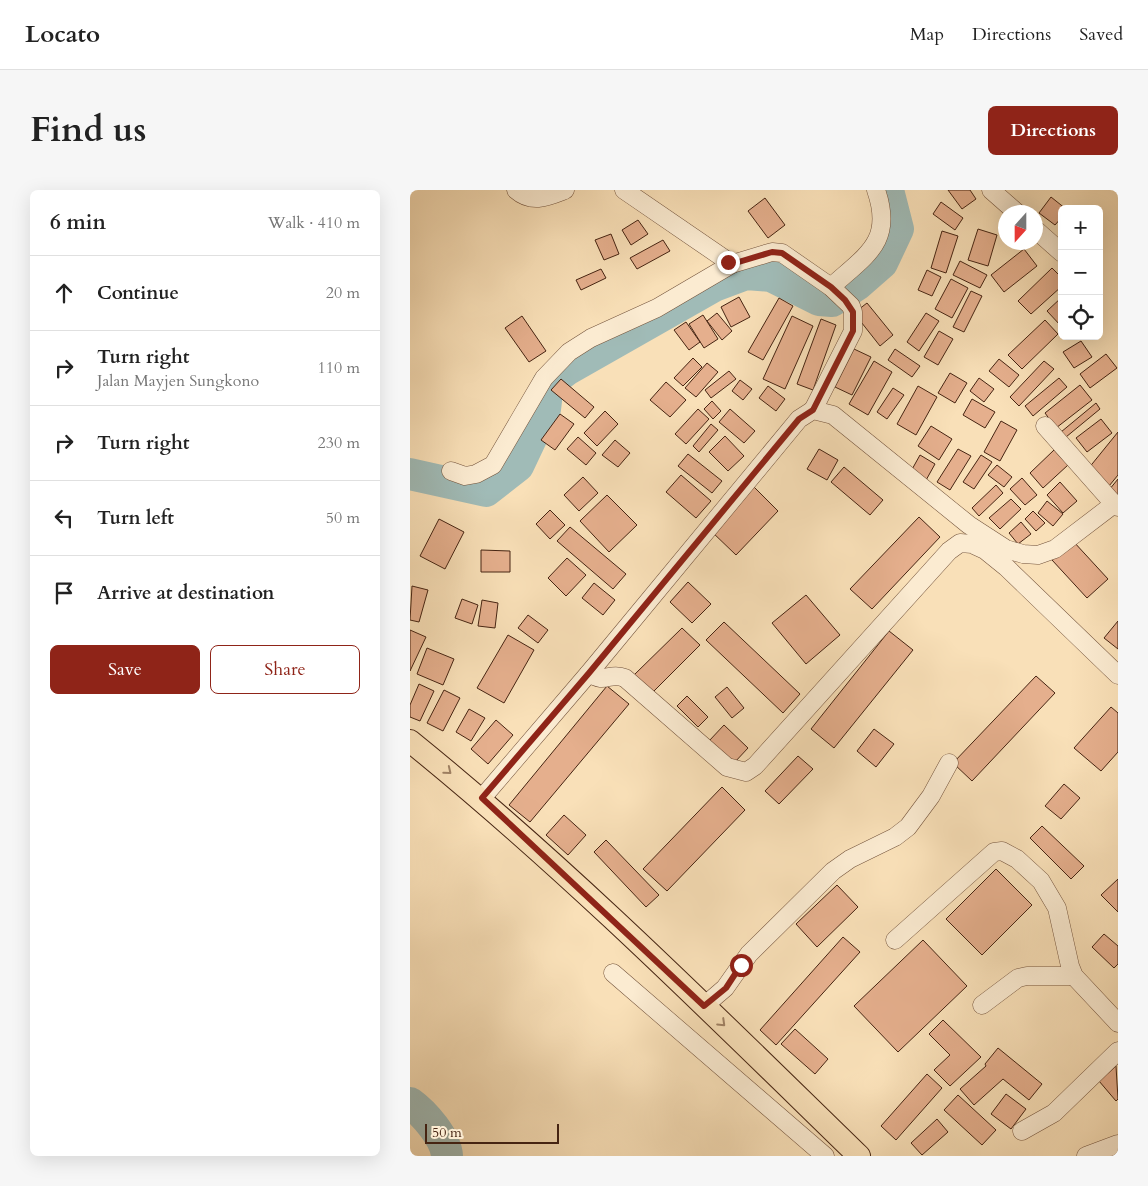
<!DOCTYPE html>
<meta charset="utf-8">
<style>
body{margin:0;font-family:Cardo,serif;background:#f6f6f6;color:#222}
.controls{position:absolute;right:15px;top:15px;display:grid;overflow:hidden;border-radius:8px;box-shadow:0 5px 20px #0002}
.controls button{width:45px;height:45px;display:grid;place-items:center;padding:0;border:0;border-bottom:1px solid #e0e0e0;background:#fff;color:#222;font:25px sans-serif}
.compass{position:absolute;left:588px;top:15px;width:45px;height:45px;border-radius:50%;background:#fff;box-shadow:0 5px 20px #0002;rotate:201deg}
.scale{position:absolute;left:15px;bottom:12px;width:134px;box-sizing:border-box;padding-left:5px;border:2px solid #462412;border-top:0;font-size:14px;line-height:18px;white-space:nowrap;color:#462412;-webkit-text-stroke:4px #fbebd1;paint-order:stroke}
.stop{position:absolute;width:15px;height:15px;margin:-11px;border:4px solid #8f2418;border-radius:50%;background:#fff}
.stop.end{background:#8f2418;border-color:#fff;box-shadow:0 1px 5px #0008}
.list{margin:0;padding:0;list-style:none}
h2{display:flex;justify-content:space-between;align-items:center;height:65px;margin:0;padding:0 20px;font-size:21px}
h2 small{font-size:16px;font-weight:400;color:#767676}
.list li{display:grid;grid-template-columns:32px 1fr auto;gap:15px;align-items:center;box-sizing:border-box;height:75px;padding:0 20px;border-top:1px solid #e0e0e0}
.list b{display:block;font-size:19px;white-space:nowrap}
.list p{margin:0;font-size:16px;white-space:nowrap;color:#767676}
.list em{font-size:16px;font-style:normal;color:#767676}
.actions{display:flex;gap:10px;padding:15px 20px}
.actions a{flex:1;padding:11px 0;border:1px solid #8f2418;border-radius:8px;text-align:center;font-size:18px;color:#8f2418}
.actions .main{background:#8f2418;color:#fff}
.icon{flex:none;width:28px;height:28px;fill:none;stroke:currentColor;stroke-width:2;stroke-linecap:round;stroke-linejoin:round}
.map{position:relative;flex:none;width:708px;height:966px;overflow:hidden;border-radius:8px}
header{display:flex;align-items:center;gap:30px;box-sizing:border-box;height:70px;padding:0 25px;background:#fff;border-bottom:1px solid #e0e0e0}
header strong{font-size:24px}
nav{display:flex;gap:28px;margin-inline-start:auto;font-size:18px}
.intro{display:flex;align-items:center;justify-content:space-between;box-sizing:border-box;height:120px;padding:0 30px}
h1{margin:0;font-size:35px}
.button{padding:12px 22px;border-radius:8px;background:#8f2418;color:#fff;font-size:18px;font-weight:700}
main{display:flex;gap:30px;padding:0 30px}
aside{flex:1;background:#fff;border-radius:8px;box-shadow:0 5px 20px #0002}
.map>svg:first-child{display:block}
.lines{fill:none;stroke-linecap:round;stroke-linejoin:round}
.river{stroke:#a0bbb7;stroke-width:32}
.building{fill:#e5af8d;stroke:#462412}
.minor-casing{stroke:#73533c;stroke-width:19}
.major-casing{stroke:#462412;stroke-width:24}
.minor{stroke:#fbebd1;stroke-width:18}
.major{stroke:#f9e0b8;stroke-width:22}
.oneway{stroke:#a08265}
.route{stroke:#8f2418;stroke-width:6}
</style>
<header>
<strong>Locato</strong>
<nav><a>Map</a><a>Directions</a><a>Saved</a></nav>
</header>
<div class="intro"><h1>Find us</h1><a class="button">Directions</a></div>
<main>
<aside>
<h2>6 min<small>Walk · 410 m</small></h2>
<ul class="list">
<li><svg class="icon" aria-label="ahead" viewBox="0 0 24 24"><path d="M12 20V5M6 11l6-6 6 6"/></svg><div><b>Continue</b></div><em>20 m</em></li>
<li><svg class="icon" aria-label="right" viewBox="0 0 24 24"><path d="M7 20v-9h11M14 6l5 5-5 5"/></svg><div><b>Turn right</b><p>Jalan Mayjen Sungkono</p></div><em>110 m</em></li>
<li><svg class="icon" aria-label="right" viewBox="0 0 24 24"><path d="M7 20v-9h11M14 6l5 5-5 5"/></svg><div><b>Turn right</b></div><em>230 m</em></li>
<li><svg class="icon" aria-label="left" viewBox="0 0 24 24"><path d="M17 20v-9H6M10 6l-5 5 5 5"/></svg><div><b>Turn left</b></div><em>50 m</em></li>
<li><svg class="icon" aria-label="arrive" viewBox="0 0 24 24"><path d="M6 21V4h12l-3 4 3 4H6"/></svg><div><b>Arrive at destination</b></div></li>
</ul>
<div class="actions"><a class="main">Save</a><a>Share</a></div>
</aside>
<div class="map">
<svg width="708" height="966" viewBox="0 0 708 966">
<rect width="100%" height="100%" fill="#f9e0b8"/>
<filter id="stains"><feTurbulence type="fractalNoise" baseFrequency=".004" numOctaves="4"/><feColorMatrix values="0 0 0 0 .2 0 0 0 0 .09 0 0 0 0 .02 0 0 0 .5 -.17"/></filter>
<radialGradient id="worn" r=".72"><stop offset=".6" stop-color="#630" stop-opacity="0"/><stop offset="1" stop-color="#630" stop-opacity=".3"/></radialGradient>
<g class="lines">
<g class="river">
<polyline points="0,284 76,301 108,276 135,219 138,194 158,179 304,96 336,84 361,86 409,110 422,111 448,94 472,73 488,39 478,0"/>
<path d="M0,913C14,923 36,948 37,966"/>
</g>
</g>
<g class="building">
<polygon points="538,0 560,0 566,9 552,19"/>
<polygon points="641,7 656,19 652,19 652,27 645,35 629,23"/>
<polygon points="355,8 375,35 358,48 338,21"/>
<polygon points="531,12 553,28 545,40 523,24"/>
<polygon points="228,30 238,44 221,55 212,40"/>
<polygon points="568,39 587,45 578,76 558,70"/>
<polygon points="532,41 548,46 536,83 521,78"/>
<polygon points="201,44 209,64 194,70 185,50"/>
<polygon points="253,50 260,61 227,79 220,68"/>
<polygon points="614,59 627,76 594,102 581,85"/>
<polygon points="550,71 577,85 570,98 543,85"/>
<polygon points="642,78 652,88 652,96 621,124 608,111"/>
<polygon points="191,79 196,88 171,100 166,90"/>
<polygon points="517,80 531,87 522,106 508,100"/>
<polygon points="541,89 558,98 542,128 525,119"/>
<polygon points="561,101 572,106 554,142 543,137"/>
<polygon points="329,107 340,127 321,137 311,117"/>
<polygon points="652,107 652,135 651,136 637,121"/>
<polygon points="369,108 383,116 353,170 338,162"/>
<polygon points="457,113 483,145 470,156 444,123"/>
<polygon points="307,123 322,141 312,150 297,131"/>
<polygon points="516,123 529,131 509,161 497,152"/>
<polygon points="293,125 308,149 294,158 279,134"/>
<polygon points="112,126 136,161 119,172 95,138"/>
<polygon points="382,126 403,136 375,199 353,189"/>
<polygon points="411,129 426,135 403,200 387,194"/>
<polygon points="635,130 648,144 612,179 598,165"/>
<polygon points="276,132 290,152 279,160 264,140"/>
<polygon points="529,141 543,149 528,175 514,167"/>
<polygon points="671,151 682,167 664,178 653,162"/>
<polygon points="444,159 461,167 442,205 425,197"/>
<polygon points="485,159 510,176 502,187 478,170"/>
<polygon points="696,164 707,178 680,198 670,184"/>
<polygon points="283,168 292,177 273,196 264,188"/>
<polygon points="589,169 609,185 599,197 579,181"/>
<polygon points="464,171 482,182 458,225 439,214"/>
<polygon points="634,171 644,179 609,216 600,207"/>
<polygon points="297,173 308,182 286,207 275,198"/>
<polygon points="319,181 326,189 301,208 295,200"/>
<polygon points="540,183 557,193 545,213 528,203"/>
<polygon points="569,188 584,199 574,212 560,201"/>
<polygon points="649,188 657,197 623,226 615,216"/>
<polygon points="151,189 184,217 175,228 141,200"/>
<polygon points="330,190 342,199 333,210 322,201"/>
<polygon points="256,192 276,210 260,227 240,210"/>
<polygon points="670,195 682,210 646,238 635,223"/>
<polygon points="358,196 375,209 366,221 349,208"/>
<polygon points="508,196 527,207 506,245 487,234"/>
<polygon points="483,198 494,205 477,229 467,222"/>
<polygon points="562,209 585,222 575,238 553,225"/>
<polygon points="302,211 311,221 303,229 294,219"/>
<polygon points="686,213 690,219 656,247 651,242"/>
<polygon points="288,219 299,229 276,254 265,244"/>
<polygon points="320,219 345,241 334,253 309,232"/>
<polygon points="195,221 208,234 187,256 174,243"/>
<polygon points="150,224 164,234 145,260 131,250"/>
<polygon points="691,229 702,243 677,262 666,248"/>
<polygon points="591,231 607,240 590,271 574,262"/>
<polygon points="301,234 308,240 289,262 283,256"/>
<polygon points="521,236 542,249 529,270 508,256"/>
<polygon points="708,242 708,285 699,296 678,279"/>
<polygon points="315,246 334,266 318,281 299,262"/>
<polygon points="168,247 186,263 176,275 157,259"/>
<polygon points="205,250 220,263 208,277 192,265"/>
<polygon points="409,259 428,270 417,290 397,279"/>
<polygon points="548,259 561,266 540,300 527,292"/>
<polygon points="644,260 658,275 633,298 620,283"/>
<polygon points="278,264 312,291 302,303 268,276"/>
<polygon points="510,265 525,274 515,292 500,283"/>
<polygon points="571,265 582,272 564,299 553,292"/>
<polygon points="587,275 602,287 594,297 578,285"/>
<polygon points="434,277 473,310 460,325 421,292"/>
<polygon points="271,285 301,311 286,328 256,302"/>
<polygon points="173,287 188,303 169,321 154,305"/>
<polygon points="612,288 627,305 615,315 600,299"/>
<polygon points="708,289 708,306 699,300"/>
<polygon points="650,292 667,311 653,323 637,305"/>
<polygon points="586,295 593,303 569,326 562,318"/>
<polygon points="343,296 368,321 326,365 300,340"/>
<polygon points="197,305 227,335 199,362 170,331"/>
<polygon points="601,309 611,319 590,339 579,328"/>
<polygon points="637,311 653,324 643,336 628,323"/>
<polygon points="140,320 155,335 140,349 126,334"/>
<polygon points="623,321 635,333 626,341 615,329"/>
<polygon points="509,327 530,347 462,419 440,399"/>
<polygon points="29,329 54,342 35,379 10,366"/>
<polygon points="611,332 621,344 608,354 599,343"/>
<polygon points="160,337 216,384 203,399 147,351"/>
<polygon points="663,351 698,389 677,408 642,370"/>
<polygon points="71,360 100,361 100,382 71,382"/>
<polygon points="157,368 176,385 156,406 138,388"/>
<polygon points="278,392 301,414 282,433 260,412"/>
<polygon points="184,393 205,410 193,425 172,408"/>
<polygon points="2,396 18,400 9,432 0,430"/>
<polygon points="396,405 430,445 396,474 362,433"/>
<polygon points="52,409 68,415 62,434 45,428"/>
<polygon points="72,410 88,413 85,438 68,436"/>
<polygon points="118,425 138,440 128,453 108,438"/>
<polygon points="708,431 708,459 694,448"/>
<polygon points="314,432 390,504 373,523 296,450"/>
<polygon points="272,438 290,455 242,503 224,485"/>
<polygon points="0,440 16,447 0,481"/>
<polygon points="479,441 503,460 424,558 401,539"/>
<polygon points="98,445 124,460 94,513 67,498"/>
<polygon points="17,458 44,469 33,495 7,484"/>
<polygon points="626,486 645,503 562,591 543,573"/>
<polygon points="9,494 24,501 10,531 0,527 0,515"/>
<polygon points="197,496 219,514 120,632 99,615"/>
<polygon points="317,497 334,518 322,528 305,507"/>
<polygon points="34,500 50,508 33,541 17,533"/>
<polygon points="277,506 298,527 288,537 267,516"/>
<polygon points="701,517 708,523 708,562 691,581 664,558"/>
<polygon points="59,519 75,528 61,551 46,542"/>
<polygon points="86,530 103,545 78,574 61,559"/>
<polygon points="314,535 338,558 324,573 299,551"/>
<polygon points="464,539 484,554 466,577 447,561"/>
<polygon points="388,566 403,579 369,614 355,601"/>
<polygon points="654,594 670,608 651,629 635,616"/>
<polygon points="312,597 335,620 257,701 233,679"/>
<polygon points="154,625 176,645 158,665 136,645"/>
<polygon points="632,636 674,676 661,689 620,648"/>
<polygon points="196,650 249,705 236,717 184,662"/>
<polygon points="586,679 622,715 572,765 536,729"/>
<polygon points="708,689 708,722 691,705"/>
<polygon points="427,695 448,717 407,757 386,734"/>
<polygon points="694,744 708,756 708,774 704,778 682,757"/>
<polygon points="433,747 450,762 366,855 350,840"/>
<polygon points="513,750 557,796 488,862 444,816"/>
<polygon points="533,830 571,867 540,896 524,880 540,865 519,844"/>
<polygon points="385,839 418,869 405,884 371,854"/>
<polygon points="588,858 632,894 619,910 593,889 564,915 550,899 576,876 575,874"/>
<polygon points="706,876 708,909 706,911 689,891"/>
<polygon points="517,884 532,898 486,950 471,936"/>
<polygon points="596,904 616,919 601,939 581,924"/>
<polygon points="548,905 586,940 572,955 534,920"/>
<polygon points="527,929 538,942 512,965 501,953"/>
</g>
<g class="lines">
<g class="minor-casing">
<g id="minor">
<path d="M106,0C122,14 137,7 155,0"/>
<polyline points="214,0 322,74 362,62 372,63 421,97 441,116 443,122 443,141 403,220"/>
<polyline points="581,0 606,22"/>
<polyline points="626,40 652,63"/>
<path d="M421,97C456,65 484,52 466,0"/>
<polyline points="635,236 704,314"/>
<polyline points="41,281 55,286 66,284 83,275 134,188 159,162 181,148 247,118 322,74"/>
<path d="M179,483C196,495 199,481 215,488L317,577L336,582L345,576L539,361L550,353L562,354L575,360L596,377L708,485"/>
<polyline points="72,608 179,483 389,229 403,220 423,225 559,335 596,359 613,364 628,365 645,359 704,314 708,317"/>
<polyline points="485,750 584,662 592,661 607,669 631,691 647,718 660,776 664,786 708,833"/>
<polyline points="203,783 415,966"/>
<polyline points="572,815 608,788 617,786 664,786"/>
<polyline points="294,816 315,798 339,764 423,681 440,669 485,647 498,637 521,606 539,573"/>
<polyline points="612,941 644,923 708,861"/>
<polyline points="676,966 708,954"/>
</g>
</g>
<g class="major-casing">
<path id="major" d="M0,551C158,679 303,824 449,966"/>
</g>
<use href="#minor" class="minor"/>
<use href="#major" class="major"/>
</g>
<defs><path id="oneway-chevron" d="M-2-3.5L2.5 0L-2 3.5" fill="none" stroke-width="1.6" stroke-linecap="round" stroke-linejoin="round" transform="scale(1.25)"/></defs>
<g class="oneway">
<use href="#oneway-chevron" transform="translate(38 581) rotate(39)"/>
<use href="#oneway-chevron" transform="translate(312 833) rotate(44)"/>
</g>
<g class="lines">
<polyline class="route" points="318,72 322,74 362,62 372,63 421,97 435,110 443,122 443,141 403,220 389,229 179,483 72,608 294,816 316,798 331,775"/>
</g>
<rect width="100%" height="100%" filter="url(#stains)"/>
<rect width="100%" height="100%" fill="url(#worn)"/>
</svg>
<div class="controls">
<button>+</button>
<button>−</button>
<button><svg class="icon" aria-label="locate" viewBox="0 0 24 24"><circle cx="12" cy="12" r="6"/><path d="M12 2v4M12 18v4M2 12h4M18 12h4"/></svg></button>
</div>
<svg class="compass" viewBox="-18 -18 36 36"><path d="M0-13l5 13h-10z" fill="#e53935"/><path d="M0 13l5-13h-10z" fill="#767676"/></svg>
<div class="scale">50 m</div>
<div class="stop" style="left:331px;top:775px"></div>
<div class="stop end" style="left:318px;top:72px"></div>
</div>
</main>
